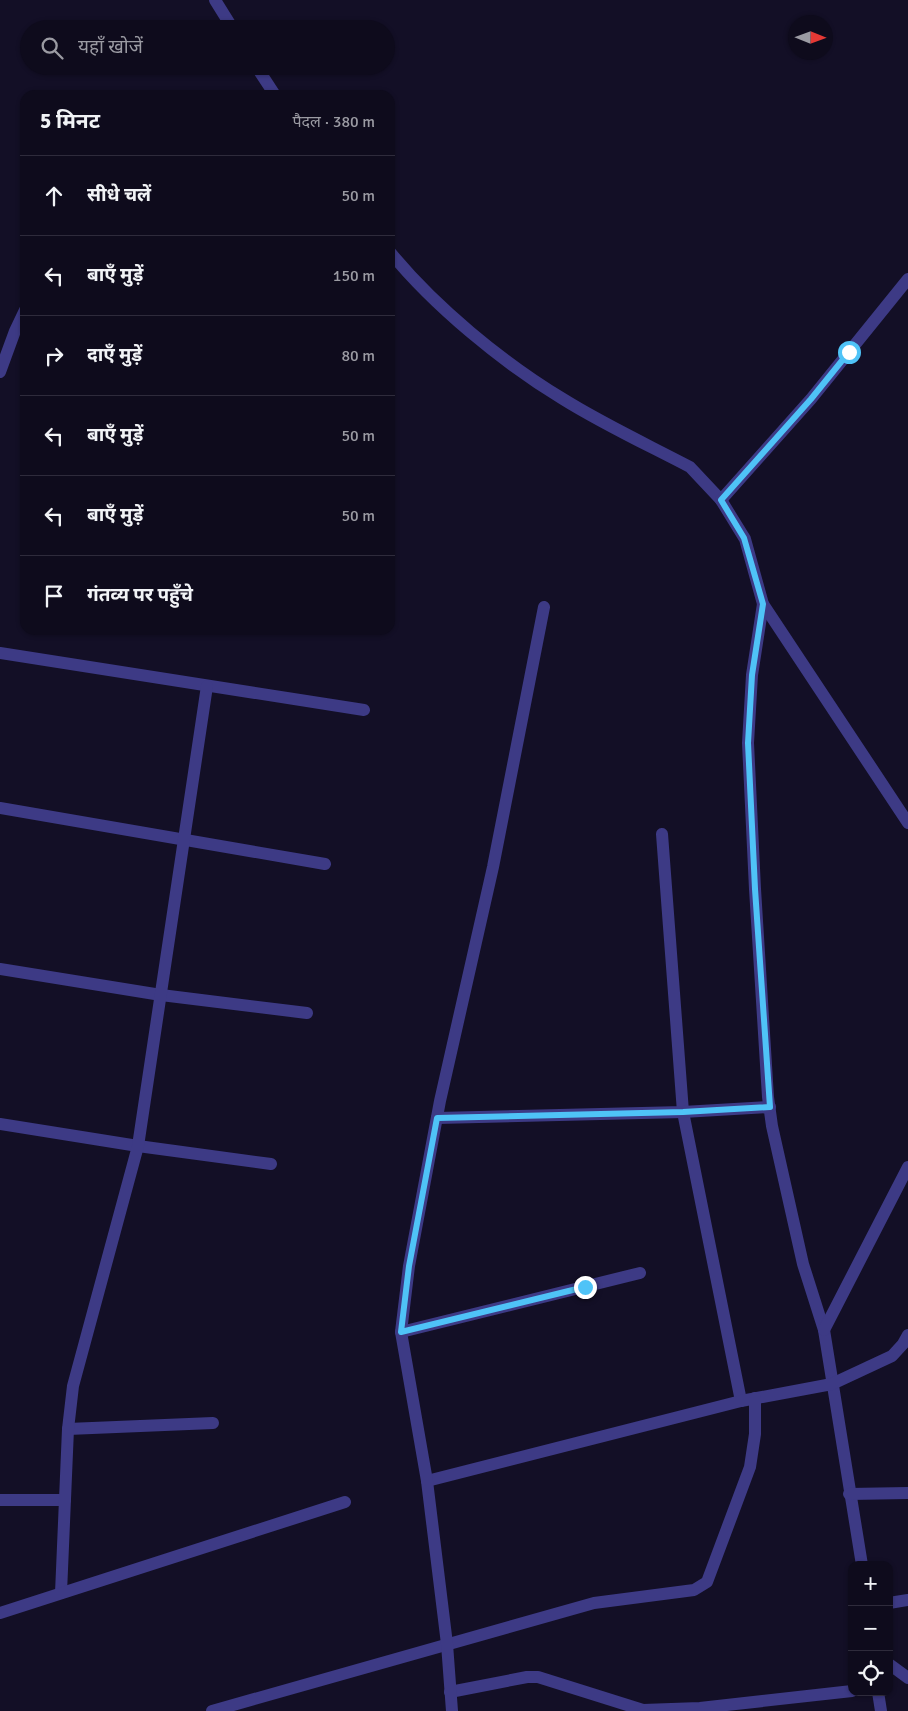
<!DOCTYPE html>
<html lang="hi">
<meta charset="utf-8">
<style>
body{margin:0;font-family:Signika,"Noto Sans Devanagari",sans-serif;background:#171425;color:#f1f3f6}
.controls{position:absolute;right:15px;bottom:15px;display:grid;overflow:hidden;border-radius:10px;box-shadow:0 1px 4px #0004}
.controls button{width:45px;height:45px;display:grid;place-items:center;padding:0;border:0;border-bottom:1px solid #2e2b3b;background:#0e0b1c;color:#f1f3f6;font:25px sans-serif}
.compass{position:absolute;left:788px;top:15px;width:45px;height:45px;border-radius:50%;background:#0e0b1c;box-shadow:0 1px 4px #0004;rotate:91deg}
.stop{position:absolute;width:15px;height:15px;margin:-11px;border:4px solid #4fc3f7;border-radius:50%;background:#fff}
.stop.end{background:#4fc3f7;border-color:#fff;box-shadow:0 1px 5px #0008}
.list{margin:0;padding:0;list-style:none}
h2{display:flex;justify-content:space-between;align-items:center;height:65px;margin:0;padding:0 20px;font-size:21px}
h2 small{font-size:16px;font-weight:400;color:#9b9ba3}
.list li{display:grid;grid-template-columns:32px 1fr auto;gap:15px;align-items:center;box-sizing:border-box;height:80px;padding:0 20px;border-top:1px solid #2e2b3b}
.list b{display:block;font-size:19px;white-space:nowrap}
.list em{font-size:16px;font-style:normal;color:#9b9ba3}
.icon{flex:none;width:28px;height:28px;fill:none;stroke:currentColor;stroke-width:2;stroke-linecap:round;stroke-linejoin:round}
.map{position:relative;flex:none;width:908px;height:1711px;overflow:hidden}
.search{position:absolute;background:#0e0b1c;box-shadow:0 1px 4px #0004;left:20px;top:20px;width:375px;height:55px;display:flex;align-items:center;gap:12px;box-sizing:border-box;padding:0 18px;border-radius:28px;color:#9b9ba3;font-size:19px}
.panel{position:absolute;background:#0e0b1c;box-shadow:0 1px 4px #0004;left:20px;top:90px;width:375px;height:545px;border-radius:15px}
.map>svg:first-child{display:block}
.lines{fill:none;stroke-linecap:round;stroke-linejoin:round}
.minor{stroke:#3d3a85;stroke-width:12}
.route{stroke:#4fc3f7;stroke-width:6}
</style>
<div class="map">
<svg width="908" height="1711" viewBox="0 0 908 1711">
<rect width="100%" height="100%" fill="#130f26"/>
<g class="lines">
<g class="minor">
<polyline points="215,0 233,29"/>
<polyline points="256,66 275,95"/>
<path d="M390,252C434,306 503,363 563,399C603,424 648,445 690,467L721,500L745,539L763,604L908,823"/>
<polyline points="0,372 15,331 25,310"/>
<polyline points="721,500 811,399 908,279"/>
<polyline points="763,604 752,675 748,743 755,889 768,1097 772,1126 803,1264 824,1330 862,1565"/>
<polyline points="0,653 364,710"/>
<polyline points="0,808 325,864"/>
<polyline points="662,834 683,1112 741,1401"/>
<polyline points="0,969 161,995 307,1013"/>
<polyline points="437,1118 683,1112 770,1107"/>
<polyline points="0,1124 138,1146 271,1164"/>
<polyline points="824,1330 908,1167"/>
<polyline points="401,1332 640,1273"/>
<polyline points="68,1429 213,1423"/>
<polyline points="427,1481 741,1401 832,1384 892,1356 903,1344 908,1335"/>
<polyline points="849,1494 908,1493"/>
<polyline points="0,1500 65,1500"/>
<polyline points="61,1593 68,1429 73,1386 138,1146 207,686"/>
<polyline points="889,1603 908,1600"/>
<polyline points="0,1613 345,1502"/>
<polyline points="889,1664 908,1678"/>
<polyline points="450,1692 527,1677 538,1677 643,1710 700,1708 852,1691"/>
<polyline points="878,1692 881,1711"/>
<polyline points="212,1711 594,1603 694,1590 707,1582 750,1467 755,1434 755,1398"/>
<polyline points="452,1711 447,1644 427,1481 401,1332 409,1266 440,1101 493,867 544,607"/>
</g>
</g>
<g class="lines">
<polyline class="route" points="585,1287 401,1332 409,1266 437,1118 683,1112 770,1107 755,889 748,743 752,675 763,604 744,538 721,500 811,399 849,352"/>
</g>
</svg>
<div class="controls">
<button>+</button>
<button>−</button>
<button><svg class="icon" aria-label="locate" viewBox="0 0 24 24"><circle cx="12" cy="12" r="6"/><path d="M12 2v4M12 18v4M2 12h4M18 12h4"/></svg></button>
</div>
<svg class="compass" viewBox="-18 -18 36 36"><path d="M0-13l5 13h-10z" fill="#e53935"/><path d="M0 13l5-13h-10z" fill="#9b9ba3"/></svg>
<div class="stop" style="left:849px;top:352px"></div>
<div class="stop end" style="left:585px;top:1287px"></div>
<div class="search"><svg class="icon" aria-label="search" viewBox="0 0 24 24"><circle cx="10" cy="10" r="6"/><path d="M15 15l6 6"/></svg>यहाँ खोजें</div>
<section class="panel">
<h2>5 मिनट<small>पैदल · 380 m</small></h2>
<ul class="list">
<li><svg class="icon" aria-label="ahead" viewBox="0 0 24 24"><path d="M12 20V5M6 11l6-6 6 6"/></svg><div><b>सीधे चलें</b></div><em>50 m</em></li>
<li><svg class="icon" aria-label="left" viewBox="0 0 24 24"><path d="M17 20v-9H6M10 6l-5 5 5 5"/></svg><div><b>बाएँ मुड़ें</b></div><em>150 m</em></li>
<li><svg class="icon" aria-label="right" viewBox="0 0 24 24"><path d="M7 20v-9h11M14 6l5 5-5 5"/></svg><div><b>दाएँ मुड़ें</b></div><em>80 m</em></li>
<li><svg class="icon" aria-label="left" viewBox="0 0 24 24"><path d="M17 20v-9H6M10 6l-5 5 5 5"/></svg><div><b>बाएँ मुड़ें</b></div><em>50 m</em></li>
<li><svg class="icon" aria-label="left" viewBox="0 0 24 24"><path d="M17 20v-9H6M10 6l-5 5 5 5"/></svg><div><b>बाएँ मुड़ें</b></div><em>50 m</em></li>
<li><svg class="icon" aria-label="arrive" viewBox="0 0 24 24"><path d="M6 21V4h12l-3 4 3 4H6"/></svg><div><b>गंतव्य पर पहुँचे</b></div></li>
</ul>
</section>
</div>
